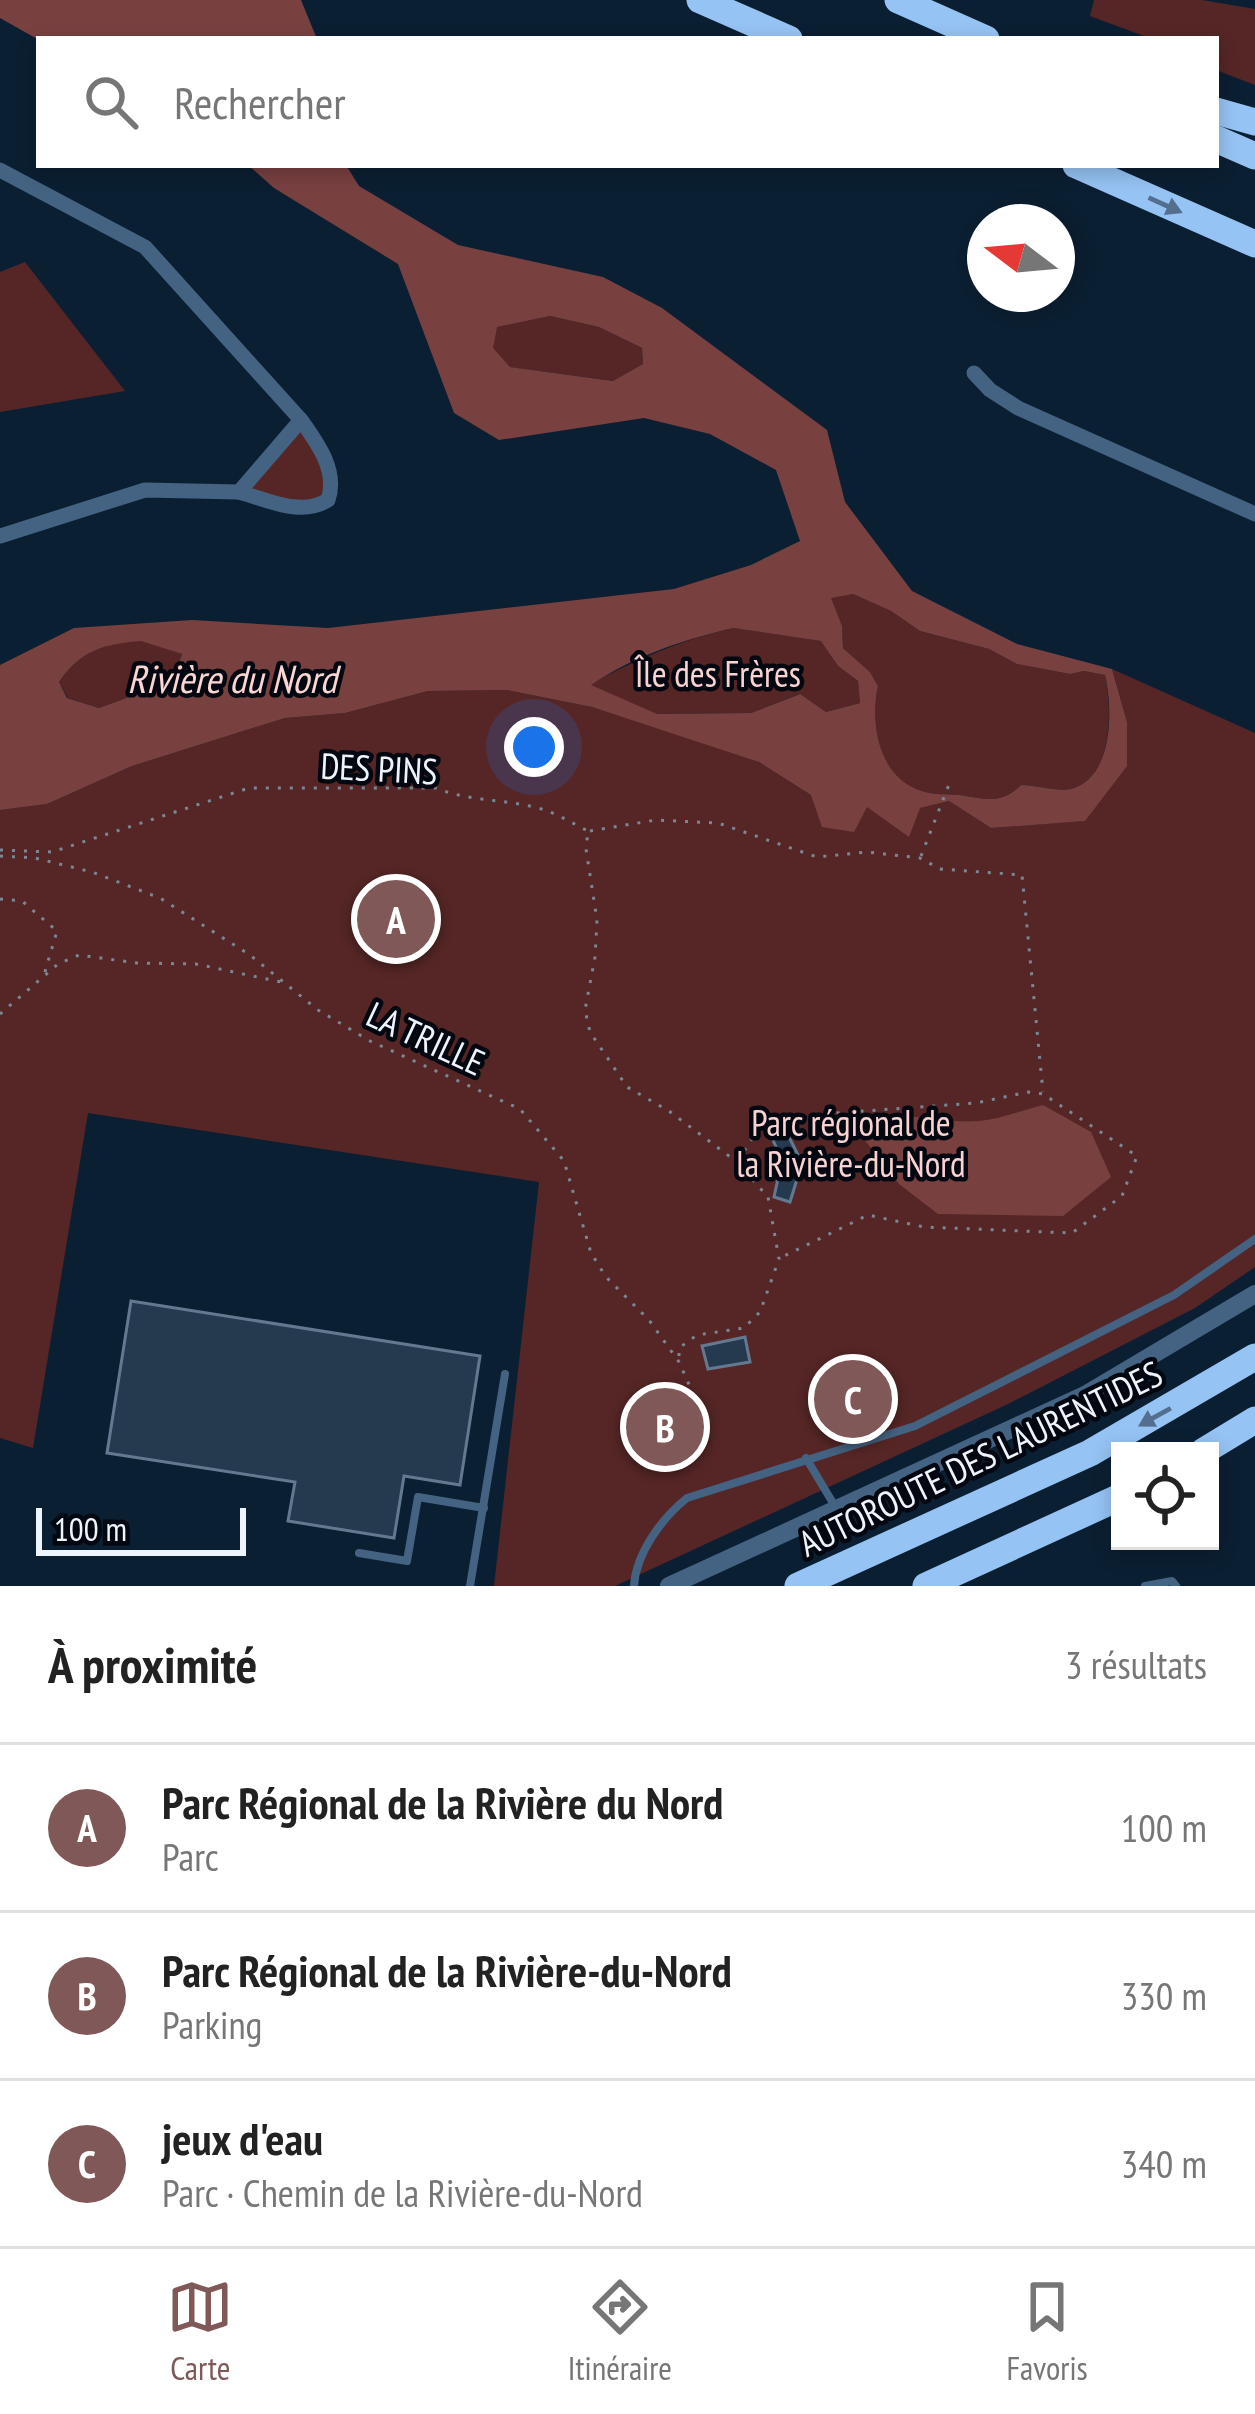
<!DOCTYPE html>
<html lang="fr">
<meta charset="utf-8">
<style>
body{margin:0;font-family:"PT Sans Narrow",sans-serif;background:#f2f2f2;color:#222}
.controls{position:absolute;right:36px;bottom:36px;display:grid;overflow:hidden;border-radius:0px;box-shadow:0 6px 18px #0003}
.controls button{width:108px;height:108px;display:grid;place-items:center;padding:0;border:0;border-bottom:3px solid #e0e0e0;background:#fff;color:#222;font:60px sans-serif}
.compass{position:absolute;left:967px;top:204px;width:108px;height:108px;border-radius:50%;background:#fff;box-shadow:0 6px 18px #0003;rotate:286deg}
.scale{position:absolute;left:36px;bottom:30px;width:210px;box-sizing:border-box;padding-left:12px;border:6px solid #edf4fc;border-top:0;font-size:33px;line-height:42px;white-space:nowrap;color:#edf4fc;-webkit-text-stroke:9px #030810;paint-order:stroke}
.you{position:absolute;left:534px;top:747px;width:42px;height:42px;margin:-30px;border:9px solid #fff;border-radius:50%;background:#1a73e8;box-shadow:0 0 0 18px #1a73e833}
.badge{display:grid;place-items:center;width:78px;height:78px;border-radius:50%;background:#815858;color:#fff;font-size:39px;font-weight:700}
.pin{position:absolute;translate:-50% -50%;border:6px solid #fff;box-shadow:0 3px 12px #0006}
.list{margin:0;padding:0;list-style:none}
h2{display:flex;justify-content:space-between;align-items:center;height:156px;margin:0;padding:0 48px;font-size:51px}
h2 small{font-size:39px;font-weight:400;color:#767676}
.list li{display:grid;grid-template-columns:78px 1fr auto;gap:36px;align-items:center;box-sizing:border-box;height:168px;padding:0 48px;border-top:3px solid #e0e0e0}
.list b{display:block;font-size:45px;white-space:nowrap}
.list p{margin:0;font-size:39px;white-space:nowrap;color:#767676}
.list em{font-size:39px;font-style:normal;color:#767676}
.icon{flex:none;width:66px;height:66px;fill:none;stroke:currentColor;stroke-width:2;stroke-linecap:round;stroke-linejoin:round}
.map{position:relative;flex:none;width:1255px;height:1586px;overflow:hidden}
.search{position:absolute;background:#fff;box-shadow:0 6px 18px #0003;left:36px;right:36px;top:36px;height:132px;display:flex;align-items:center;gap:30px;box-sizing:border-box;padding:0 42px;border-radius:0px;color:#767676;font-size:45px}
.sheet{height:660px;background:#fff}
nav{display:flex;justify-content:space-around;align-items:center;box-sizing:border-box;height:168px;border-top:3px solid #e0e0e0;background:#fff;font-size:33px;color:#767676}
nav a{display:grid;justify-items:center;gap:6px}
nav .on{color:#815858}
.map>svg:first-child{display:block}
.green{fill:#562626}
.water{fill:#794040;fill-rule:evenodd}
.building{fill:#263a4f;stroke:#627990;stroke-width:3}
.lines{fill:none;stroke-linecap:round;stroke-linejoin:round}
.path{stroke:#7a8895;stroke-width:3;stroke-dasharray:3 9;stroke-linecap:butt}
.service{stroke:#446382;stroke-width:8}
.minor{stroke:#446382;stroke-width:15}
.tertiary{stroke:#446382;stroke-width:18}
.motorway{stroke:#95c3f3;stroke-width:27}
.oneway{fill:#536f8d}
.labels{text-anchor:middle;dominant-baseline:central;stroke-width:9;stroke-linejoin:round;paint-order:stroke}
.park-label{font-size:36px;fill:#f9d2d1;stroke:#030810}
.street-label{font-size:36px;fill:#edf4fc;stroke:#030810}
.water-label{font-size:39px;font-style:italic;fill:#fcd5d3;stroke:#030810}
</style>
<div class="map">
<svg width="1255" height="1586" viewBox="0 0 1255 1586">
<rect width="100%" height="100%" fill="#0b1f32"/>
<g class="green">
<polygon points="1094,0 1202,0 1255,9 1255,85 1216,70 1216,39 1152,39 1090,16"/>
<polygon points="25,262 125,391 0,412 0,272"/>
<polygon points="550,316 599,327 642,348 643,364 614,381 509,367 492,348 496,327"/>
<polygon points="301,420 333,484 316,508 239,492"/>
<path d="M853,594L891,611L920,631L989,649L1017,664L1070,674L1084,671L1105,675C1112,709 1114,777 1071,789C1058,792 1035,785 1021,785C1001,805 986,799 960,795C948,794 933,795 922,791C878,779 870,723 878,686L870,672L843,648L842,626L830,597Z"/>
<path d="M733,628L822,641L838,666L858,681L860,703L826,712L799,694L751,713L656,714L589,685C637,659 681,640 733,628Z"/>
<path d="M141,640L182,654L174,681L99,708L68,698L59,682C81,650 103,644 141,640Z"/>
<polygon points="1112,669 1255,733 1255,1267 1195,1308 1008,1404 615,1586 494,1586 539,1182 88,1113 33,1448 0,1438 0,810 47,804 132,766 285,718 345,713 428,691 507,690 592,707 713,745 759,762 811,795 867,807 919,808 949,801 991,828 1084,821 1127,722"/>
</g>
<g class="water">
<polygon points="0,0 301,0 317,39 39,40 0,18"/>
<path d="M248,165H346L359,186L458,245L603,277L662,308L827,430L845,502L912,591L1017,644L1112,669L1127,722V766L1085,821L991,828L949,801L920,808L909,837L867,807L854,832L822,827L811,795L759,762L592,707L507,690L428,691L345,713L285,718L132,766L47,804L0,810V665L74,628L192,620L328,628L674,589L751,565L800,541L776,470L710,434L644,418L499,440L454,413L398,264L274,188ZM550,316L599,327L642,348L643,364L613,381L510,367L493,348L497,327ZM853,594L891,611L920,631L989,649L1017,664L1070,674L1084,671L1105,675C1113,708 1114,777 1071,789C1058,792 1035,785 1021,785C1001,805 986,799 960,795C948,794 933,795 922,791C878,778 870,723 878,686L870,672L843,648L842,626L831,598ZM733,628L821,641L838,666L858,681L860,703L826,712L800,694L751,713L657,714L591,685C634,656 682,640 733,628ZM141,641L182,654L173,681L99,708L67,698L59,682C81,650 104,644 141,641Z"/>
<path d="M1043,1105L1091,1132L1111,1177L1063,1216L938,1214L899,1184L860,1134C908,1102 930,1125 979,1121C1000,1119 1023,1110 1043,1105Z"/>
</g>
<g class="building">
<polygon points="786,1131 802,1163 790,1202 774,1197 782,1160 772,1138"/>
<polygon points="131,1301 480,1356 460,1485 404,1476 394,1538 288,1521 295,1482 107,1453"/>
<polygon points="745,1337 750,1362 708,1369 702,1346"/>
</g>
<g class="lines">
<g class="path">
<polyline points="590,831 656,820 718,823 817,857 867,852 920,858 940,869 1022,875 1043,1092"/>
<path d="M0,850L52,852L249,788H436C467,801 501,799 534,807C553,811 570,822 588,831L586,849L597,920L595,957L585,1010L590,1032L627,1087L669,1111L737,1162L768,1197L779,1259L760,1312L744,1328L697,1335L679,1348V1362"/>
<polyline points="0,856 35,858 92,872 160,898 250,955 318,1010 370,1041 520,1109 564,1161 591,1253 606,1277 649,1320 679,1362 699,1407"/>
<polyline points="921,856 950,782"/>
<polyline points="0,899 22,901 57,931 44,975"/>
<polyline points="0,1014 58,964 79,955 137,963 196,964 281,982"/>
<polyline points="738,1161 760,1126 780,1117 976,1103 1028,1092 1043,1094 1137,1156 1122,1196 1072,1233 924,1227 868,1215 780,1258"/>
</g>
<g class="service">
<polyline points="806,1458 836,1508"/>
<polyline points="359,1553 407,1561 418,1497 484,1508"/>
<polyline points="470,1586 505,1374"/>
<path d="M634,1586C636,1553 662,1518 687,1498L915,1426L1174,1295L1255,1239"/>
<polyline points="1145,1586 1172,1581 1176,1586"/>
</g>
<g class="minor">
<polyline points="0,170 145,247 301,420 239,492 145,490 0,536"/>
<polyline points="974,373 990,390 1018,408 1255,514"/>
<path d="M239,492C268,500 301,517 328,500C338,471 318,444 301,420"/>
</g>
<polyline class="tertiary" points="669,1586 1085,1395 1255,1294"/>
<g class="motorway">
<polyline points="700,0 789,39"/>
<polyline points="898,0 986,39"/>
<polyline points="1216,111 1255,122"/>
<polyline points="1216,139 1255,156"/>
<polyline points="1076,165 1255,244"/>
<polyline points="1204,1451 1255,1420"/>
<polyline points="798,1586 1090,1453 1255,1357"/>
<polyline points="926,1586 1120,1497"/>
</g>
</g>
<defs><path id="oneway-solid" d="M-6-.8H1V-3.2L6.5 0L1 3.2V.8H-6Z" transform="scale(3)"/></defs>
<g class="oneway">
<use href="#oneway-solid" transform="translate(1165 205) rotate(24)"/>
<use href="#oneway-solid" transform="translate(1155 1417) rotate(151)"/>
</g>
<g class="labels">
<g class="park-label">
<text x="718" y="673">Île des Frères</text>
<text x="851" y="1122">Parc régional de<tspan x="851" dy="41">la Rivière-du-Nord</tspan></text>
</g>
<g class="street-label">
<text transform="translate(379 768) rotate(3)">DES PINS</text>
<text transform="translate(426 1038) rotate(25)">LA TRILLE</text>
<text transform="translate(980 1458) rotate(-26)">AUTOROUTE DES LAURENTIDES</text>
</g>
<g class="water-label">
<text x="232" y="678">Rivière du Nord</text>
</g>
</g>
</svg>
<div class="controls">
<button><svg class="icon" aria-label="locate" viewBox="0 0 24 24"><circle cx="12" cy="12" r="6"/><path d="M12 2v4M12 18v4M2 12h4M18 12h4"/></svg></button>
</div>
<svg class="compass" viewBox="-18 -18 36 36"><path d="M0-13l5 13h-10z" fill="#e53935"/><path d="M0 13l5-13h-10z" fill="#767676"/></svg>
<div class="scale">100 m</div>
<div class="you"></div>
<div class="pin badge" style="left:396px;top:919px">A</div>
<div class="pin badge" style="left:665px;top:1427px">B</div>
<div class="pin badge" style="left:853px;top:1399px">C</div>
<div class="search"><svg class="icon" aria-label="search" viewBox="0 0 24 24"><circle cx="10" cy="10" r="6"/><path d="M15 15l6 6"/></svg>Rechercher</div>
</div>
<section class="sheet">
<h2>À proximité<small>3 résultats</small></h2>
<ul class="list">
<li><span class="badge">A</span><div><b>Parc Régional de la Rivière du Nord</b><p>Parc</p></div><em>100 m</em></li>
<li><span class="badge">B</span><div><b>Parc Régional de la Rivière-du-Nord</b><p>Parking</p></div><em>330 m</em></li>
<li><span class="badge">C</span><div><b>jeux d'eau</b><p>Parc · Chemin de la Rivière-du-Nord</p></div><em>340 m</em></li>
</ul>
</section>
<nav>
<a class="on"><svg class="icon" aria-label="map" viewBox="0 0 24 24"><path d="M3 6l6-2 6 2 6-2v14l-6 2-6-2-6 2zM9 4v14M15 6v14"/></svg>Carte</a>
<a><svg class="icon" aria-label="directions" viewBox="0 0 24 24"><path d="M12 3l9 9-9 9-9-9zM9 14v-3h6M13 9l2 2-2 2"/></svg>Itinéraire</a>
<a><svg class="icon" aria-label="saved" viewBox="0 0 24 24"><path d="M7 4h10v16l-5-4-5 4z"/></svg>Favoris</a>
</nav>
